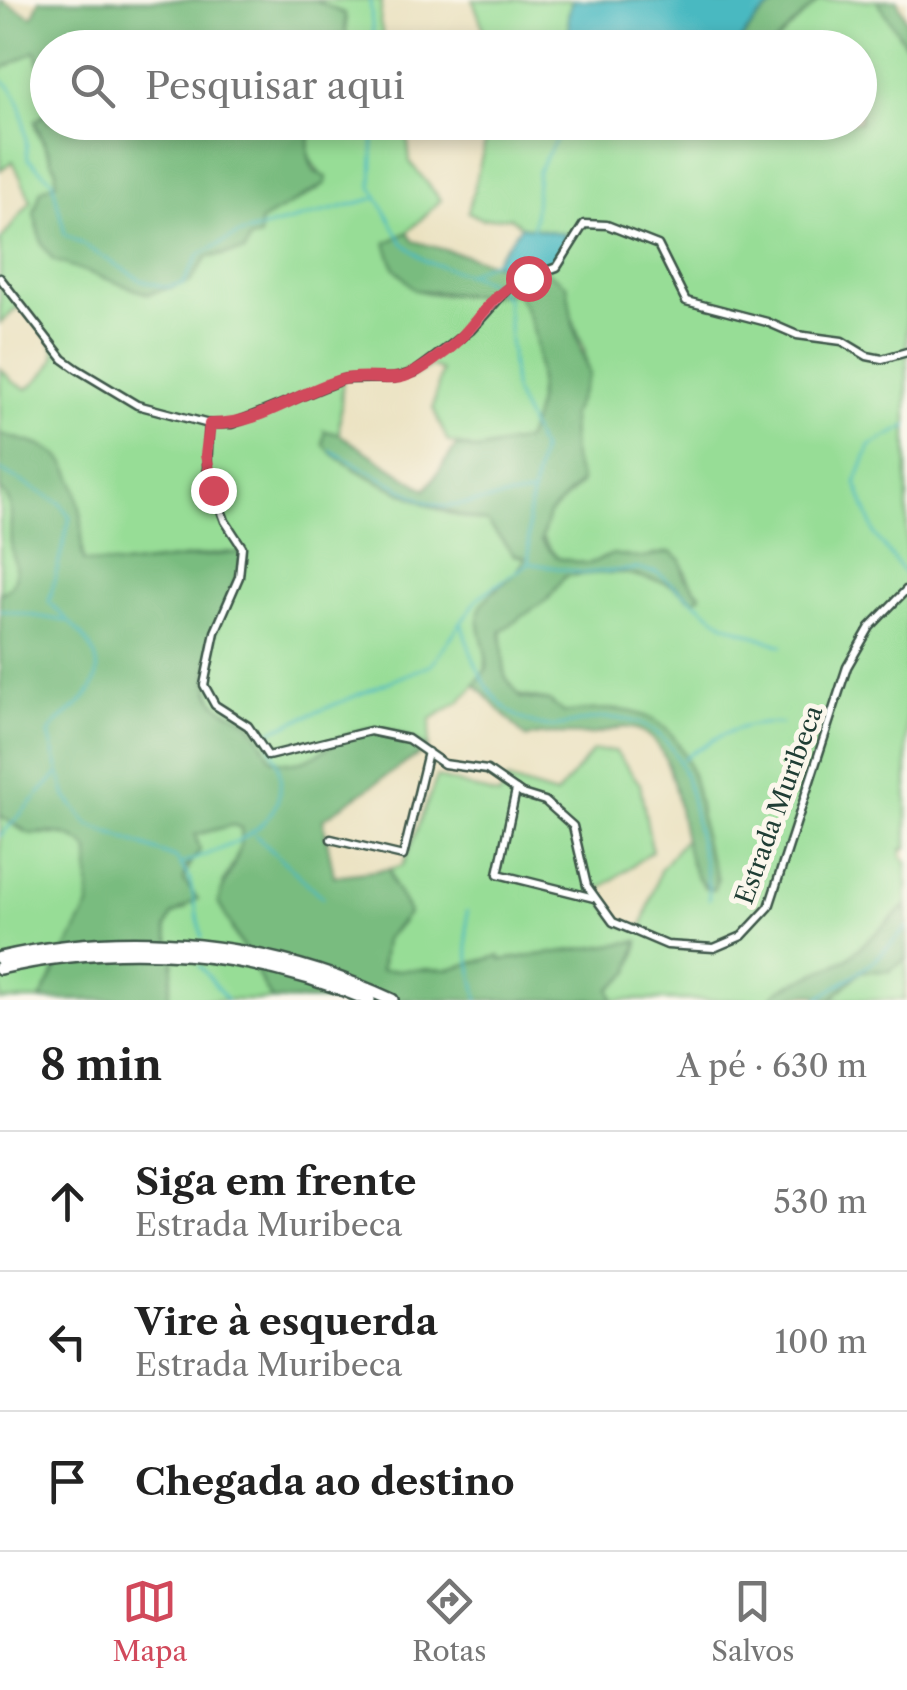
<!DOCTYPE html>
<html lang="pt">
<meta charset="utf-8">
<style>
body{margin:0;font-family:"Libre Caslon Text",serif;background:#f2f2f2;color:#222}
.stop{position:absolute;width:30px;height:30px;margin:-22px;border:8px solid #d1495b;border-radius:50%;background:#fff}
.stop.end{background:#d1495b;border-color:#fff;box-shadow:0 2px 10px #0008}
.list{margin:0;padding:0;list-style:none}
h2{display:flex;justify-content:space-between;align-items:center;height:130px;margin:0;padding:0 40px;font-size:42px}
h2 small{font-size:32px;font-weight:400;color:#767676}
.list li{display:grid;grid-template-columns:65px 1fr auto;gap:30px;align-items:center;box-sizing:border-box;height:140px;padding:0 40px;border-top:2px solid #e0e0e0}
.list b{display:block;font-size:38px;white-space:nowrap}
.list p{margin:0;font-size:32px;white-space:nowrap;color:#767676}
.list em{font-size:32px;font-style:normal;color:#767676}
.icon{flex:none;width:55px;height:55px;fill:none;stroke:currentColor;stroke-width:2;stroke-linecap:round;stroke-linejoin:round}
.map{position:relative;flex:none;width:907px;height:1000px;overflow:hidden}
.search{position:absolute;background:#fff;box-shadow:0 5px 15px #0003;left:30px;right:30px;top:30px;height:110px;display:flex;align-items:center;gap:25px;box-sizing:border-box;padding:0 35px;border-radius:55px;color:#767676;font-size:38px}
.sheet{height:550px;background:#fff}
nav{display:flex;justify-content:space-around;align-items:center;box-sizing:border-box;height:140px;border-top:2px solid #e0e0e0;background:#fff;font-size:28px;color:#767676}
nav a{display:grid;justify-items:center;gap:5px}
nav .on{color:#d1495b}
.map>svg:first-child{display:block}
.green{fill:#97dd96;stroke:#5b8d65;stroke-width:2.5}
.forest{fill:#79bc7f;stroke:#4c7c5a;stroke-width:2.5}
.water{fill:#4ab9c1;stroke:#347b7a;stroke-width:2.5}
.lines{fill:none;stroke-linecap:round;stroke-linejoin:round}
.stream{stroke:#4ab9c1;stroke-width:2.5}
.minor-casing{stroke:#3d5649;stroke-width:11}
.highway-casing{stroke:#3d5649;stroke-width:16}
.minor{stroke:#fff;stroke-width:6}
.highway{stroke:#fff;stroke-width:11}
.route{stroke:#d1495b;stroke-width:12}
.labels{text-anchor:middle;dominant-baseline:central;stroke-width:10;stroke-linejoin:round;paint-order:stroke}
.street-label{font-size:25px;fill:#1f3d34;stroke:#fbf7ec}
</style>
<div class="map">
<svg width="907" height="1000" viewBox="0 0 907 1000">
<rect width="100%" height="100%" fill="#fbf7ec"/>
<filter id="ink" filterUnits="userSpaceOnUse"><feTurbulence type="fractalNoise" baseFrequency=".01" numOctaves="2"/><feDisplacementMap in="SourceGraphic" scale="20" xChannelSelector="R" yChannelSelector="G"/><feConvolveMatrix kernelMatrix="1 2 1 2 8 2 1 2 1" color-interpolation-filters="sRGB"/></filter>
<filter id="wash" filterUnits="userSpaceOnUse"><feTurbulence type="fractalNoise" baseFrequency=".0048" numOctaves="4" result="noise"/><feDisplacementMap in="SourceGraphic" scale="40" xChannelSelector="R" yChannelSelector="G"/><feGaussianBlur stdDeviation="2.25" result="paint"/><feColorMatrix in="noise" values="0 0 0 0 0 0 0 0 0 0 0 0 0 0 0 0 0 1.4 0 .05"/><feComposite in="paint" operator="in"/></filter>
<g filter="url(#wash)">
<rect width="100%" height="100%" fill="#eae1bf"/>
<g class="green">
<polygon points="315,0 382,0 380,22 386,47 346,47 346,19"/>
<polygon points="473,0 572,0 568,16 571,47 490,47"/>
<path d="M819,0H877L907,47V848L902,849V857L907,861V905L846,960L781,989L768,1000H613L610,989C625,978 637,961 638,942L501,960L499,956L449,969L381,971L385,939L403,922L390,869L403,865L437,777L499,796L507,780L556,795L593,751H615L640,784L652,851L596,892L622,926L642,927L660,870L685,839L704,887L710,890L718,879C715,866 706,855 704,842C693,788 696,726 629,712C605,707 583,713 559,712L549,701L514,694L505,676L501,631L549,598L565,576C606,572 656,566 688,598L700,593C683,581 687,560 670,552L638,558L609,556L588,564L557,558L540,535L549,514L580,485L573,460L571,416L589,375L584,348L557,279L542,268L550,264L565,234L521,226L510,217L482,219L468,212L490,123H639L642,128L694,137L696,123L860,122V48L771,47Z"/>
<path d="M36,50L47,90L46,114L35,121L36,129L56,170V182L41,190L34,213L42,244L53,259L148,294L190,282L207,257C265,253 237,234 269,216C288,205 309,197 326,183C314,161 296,154 317,123H406L410,162L441,200L408,232L387,243C392,257 403,282 417,290C430,297 501,297 515,292C544,331 547,398 525,440L478,450L448,442L433,408L441,371L431,366L410,377L343,375L339,434L325,431C373,475 421,514 487,522L514,555L526,557L522,566L490,597L485,675L459,702L431,719L428,748L386,729L335,740L324,753L291,765L271,759C256,733 226,723 211,698C195,670 223,585 230,552L124,565L84,562C79,546 84,530 81,514C69,450 60,450 0,434V368L13,382L27,389C75,352 52,344 20,306L0,323V241L31,201L13,161L0,170V70Z"/>
<path d="M0,489C18,506 8,523 11,544C12,555 19,564 16,576C14,585 8,589 0,594Z"/>
<path d="M0,815C10,822 23,834 36,834C57,834 73,832 89,850L90,906L40,1000H0Z"/>
<path d="M233,825L241,828C243,852 233,863 223,883L232,930L272,1000H168L174,958L166,928L171,915L186,909L190,889L184,881L198,842L195,835Z"/>
<polygon points="907,958 904,1000 830,1000 861,971 890,971"/>
</g>
<g class="forest">
<path d="M0,0L32,17L40,0H315L345,14L346,47L48,48V122L317,123C307,137 305,156 315,172L327,177L326,183L260,222V237L250,239L245,251L207,257L190,282L148,294L53,260L42,244L34,213L41,190L56,182V169L35,121L46,114V90L36,51L0,70Z"/>
<polygon points="781,0 819,0 771,47 735,48 758,18"/>
<polygon points="877,0 897,0 907,22 907,47"/>
<path d="M408,232L413,241L503,266L517,274L542,268L567,285L573,324L589,375L571,416L573,460L581,482L549,514L541,541L558,558L588,564L613,554L638,558L670,552L681,560L684,576L701,596L693,600L675,585L616,571L565,576L549,598L501,631L505,676L521,698L549,701L564,713C673,695 692,743 704,839C706,858 722,871 714,890C670,880 693,754 639,730C623,723 610,732 595,734C572,736 548,731 526,738L475,684L487,668C488,650 476,629 479,612C484,590 518,580 525,557L514,555L487,522C452,518 343,471 323,444L325,431L339,434L426,490L456,446L478,450L525,440C546,398 543,331 516,293L484,296L415,290L394,267L386,243Z"/>
<path d="M0,434C60,450 69,450 81,514C84,530 79,546 84,561L124,565L244,552L246,559C230,591 188,677 218,705C226,712 237,714 245,720C258,730 264,746 271,759C334,780 338,691 428,748L323,819L334,876L390,869C389,883 404,899 409,913L385,939L381,970L449,969L500,956L501,960L638,941L630,972L610,989L613,1000H272L218,902C225,875 244,857 241,828L233,825L195,835L200,851L185,869L184,881L198,899L172,915L166,928L174,958L168,1000H40L89,906V850C73,832 53,831 31,834L0,815V594C25,580 13,565 11,544C8,523 18,506 0,489Z"/>
<polygon points="907,905 907,958 890,971 861,971 830,1000 811,994 768,1000 781,989 846,960"/>
</g>
<g class="water">
<path d="M572,0H701C724,8 756,0 781,0L758,18L735,47L571,48L568,16Z"/>
<polygon points="639,123 696,123 696,134 686,140 642,128"/>
<path d="M521,226L565,234L561,255C534,282 522,270 492,263Z"/>
</g>
<g class="lines">
<g class="stream">
<polyline points="370,0 374,48"/>
<path d="M0,78C27,97 24,129 28,159L52,180L65,234L143,281L166,287L183,284L199,255L237,235L376,198"/>
<polyline points="374,122 372,187 402,242 425,261 490,282 507,299 514,392 541,450 528,516 529,561"/>
<polyline points="533,230 538,171 566,122"/>
<polyline points="467,274 495,260"/>
<polyline points="907,426 870,446 856,483 875,535 907,577"/>
<polyline points="330,450 424,501 445,507 530,494"/>
<path d="M0,470L60,503L70,517L49,602C80,634 124,664 77,706C67,715 54,722 49,734L66,797L89,825L176,858L189,877L202,937"/>
<polyline points="0,610 65,621"/>
<path d="M462,625C474,667 493,717 543,726C563,729 583,719 603,718C671,715 687,768 696,824C700,849 709,873 709,899"/>
<path d="M683,759C715,737 742,720 782,724"/>
<polyline points="255,835 323,898"/>
<polyline points="0,836 58,774"/>
<path d="M181,864C223,848 291,830 279,769C276,755 267,745 271,731L432,664L479,597L529,563L584,573L637,569L658,573L724,624L782,646"/>
<polyline points="467,911 467,947 478,1000"/>
<polyline points="200,966 227,1000"/>
<polyline points="816,1000 872,963 907,928"/>
</g>
</g>
</g>
<g filter="url(#ink)">
<g class="lines">
<g class="minor-casing">
<g id="minor">
<polyline points="0,278 63,359 77,369 137,405 209,424 232,424 344,379 395,378 415,372 471,330 513,283 557,267 584,224 607,225 658,245 686,301 767,322 797,335 842,341 867,356 882,359 907,352"/>
<polyline points="209,424 207,472 225,521 242,547 239,577 215,632 204,685 215,705 248,726 268,756 370,731 408,739 444,764 487,770 522,794 545,801 573,826 587,886 613,922 667,945 714,948 742,936 769,907 847,667 870,627 907,589"/>
<polyline points="516,790 498,874 594,898"/>
<polyline points="331,839 403,856 428,752"/>
</g>
</g>
<g class="highway-casing">
<g id="highway">
<path d="M0,958C132,927 270,943 392,1000"/>
<path d="M0,968C124,939 252,950 369,1000"/>
</g>
</g>
<use href="#minor" class="minor"/>
<use href="#highway" class="highway"/>
</g>
</g>
<g class="lines" filter="url(#ink)">
<path class="route" d="M213,490L206,455L210,424C258,425 295,394 340,380C359,375 375,379 394,378C412,377 428,364 442,354C475,332 489,291 528,278"/>
</g>
<g class="labels">
<g class="street-label">
<text transform="translate(779 805) rotate(-70)">Estrada Muribeca</text>
</g>
</g>
</svg>
<div class="stop" style="left:528px;top:278px"></div>
<div class="stop end" style="left:213px;top:490px"></div>
<div class="search"><svg class="icon" aria-label="search" viewBox="0 0 24 24"><circle cx="10" cy="10" r="6"/><path d="M15 15l6 6"/></svg>Pesquisar aqui</div>
</div>
<section class="sheet">
<h2>8 min<small>A pé · 630 m</small></h2>
<ul class="list">
<li><svg class="icon" aria-label="ahead" viewBox="0 0 24 24"><path d="M12 20V5M6 11l6-6 6 6"/></svg><div><b>Siga em frente</b><p>Estrada Muribeca</p></div><em>530 m</em></li>
<li><svg class="icon" aria-label="left" viewBox="0 0 24 24"><path d="M17 20v-9H6M10 6l-5 5 5 5"/></svg><div><b>Vire à esquerda</b><p>Estrada Muribeca</p></div><em>100 m</em></li>
<li><svg class="icon" aria-label="arrive" viewBox="0 0 24 24"><path d="M6 21V4h12l-3 4 3 4H6"/></svg><div><b>Chegada ao destino</b></div></li>
</ul>
</section>
<nav>
<a class="on"><svg class="icon" aria-label="map" viewBox="0 0 24 24"><path d="M3 6l6-2 6 2 6-2v14l-6 2-6-2-6 2zM9 4v14M15 6v14"/></svg>Mapa</a>
<a><svg class="icon" aria-label="directions" viewBox="0 0 24 24"><path d="M12 3l9 9-9 9-9-9zM9 14v-3h6M13 9l2 2-2 2"/></svg>Rotas</a>
<a><svg class="icon" aria-label="saved" viewBox="0 0 24 24"><path d="M7 4h10v16l-5-4-5 4z"/></svg>Salvos</a>
</nav>
